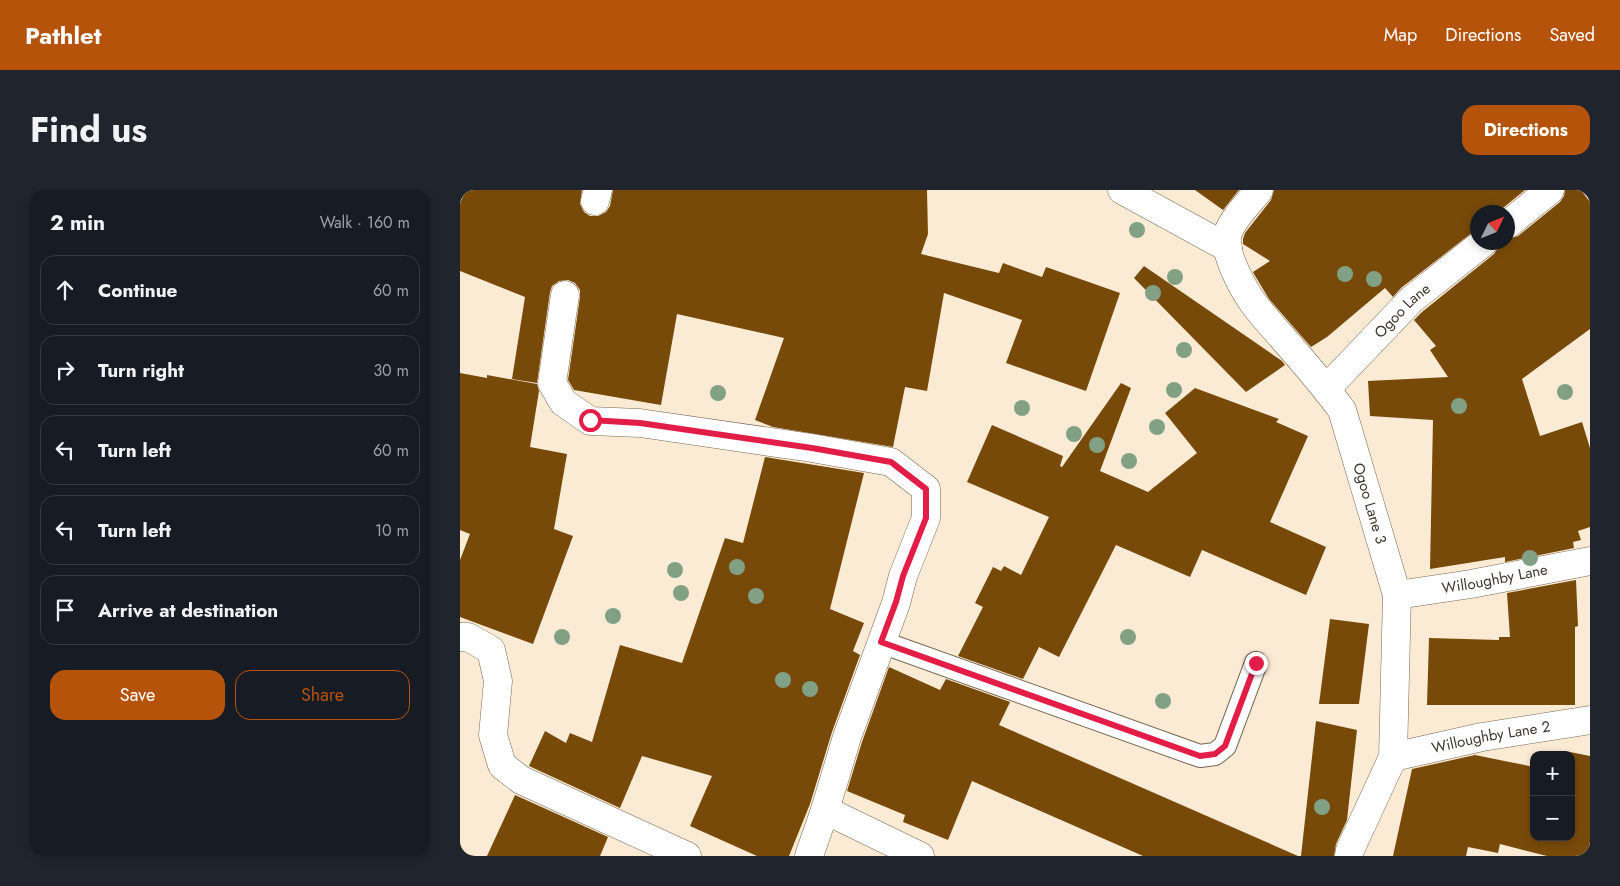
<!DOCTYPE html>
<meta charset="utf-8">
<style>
body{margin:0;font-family:Jost,sans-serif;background:#20242c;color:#f1f3f6}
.controls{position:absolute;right:15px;bottom:15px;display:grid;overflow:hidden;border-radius:10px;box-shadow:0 2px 8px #0003}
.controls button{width:45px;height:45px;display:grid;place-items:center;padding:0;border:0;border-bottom:1px solid #363941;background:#171b24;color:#f1f3f6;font:25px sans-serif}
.compass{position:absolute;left:1010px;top:15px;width:45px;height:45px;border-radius:50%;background:#171b24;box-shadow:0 2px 8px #0003;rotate:47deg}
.stop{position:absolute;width:15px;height:15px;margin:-11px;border:4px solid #e11d48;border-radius:50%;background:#fff}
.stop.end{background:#e11d48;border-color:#fff;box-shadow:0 1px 5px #0008}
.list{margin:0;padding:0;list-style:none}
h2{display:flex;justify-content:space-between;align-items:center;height:65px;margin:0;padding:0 20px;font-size:21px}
h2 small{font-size:16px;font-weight:400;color:#9ea1a6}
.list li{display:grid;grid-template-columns:32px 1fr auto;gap:15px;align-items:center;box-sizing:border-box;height:70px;margin:0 10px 10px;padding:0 10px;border:1px solid #363941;border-radius:15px}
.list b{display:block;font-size:19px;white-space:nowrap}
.list em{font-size:16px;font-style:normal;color:#9ea1a6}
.actions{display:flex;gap:10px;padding:15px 20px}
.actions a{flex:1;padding:11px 0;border:1px solid #b45309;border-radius:15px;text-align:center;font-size:18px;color:#b45309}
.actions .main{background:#b45309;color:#fff}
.icon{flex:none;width:28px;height:28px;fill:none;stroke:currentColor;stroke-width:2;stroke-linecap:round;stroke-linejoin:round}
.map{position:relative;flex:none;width:1130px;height:666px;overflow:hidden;border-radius:15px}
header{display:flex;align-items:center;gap:30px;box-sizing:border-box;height:70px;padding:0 25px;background:#b45309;color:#fff}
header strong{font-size:24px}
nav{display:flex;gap:28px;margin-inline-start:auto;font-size:18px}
.intro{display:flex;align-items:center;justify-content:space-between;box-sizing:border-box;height:120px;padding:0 30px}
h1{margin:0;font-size:35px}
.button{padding:12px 22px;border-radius:15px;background:#b45309;color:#fff;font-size:18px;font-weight:700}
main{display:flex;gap:30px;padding:0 30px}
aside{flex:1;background:#171b24;border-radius:15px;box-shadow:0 2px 8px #0003}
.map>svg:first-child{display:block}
.building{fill:#784a0a}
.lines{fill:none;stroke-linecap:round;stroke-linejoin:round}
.lane-casing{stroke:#776854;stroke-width:24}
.street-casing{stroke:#776854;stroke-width:29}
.lane{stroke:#fff;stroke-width:22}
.street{stroke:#fff;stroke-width:28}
.tree{fill:#82a184}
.route{stroke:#e11d48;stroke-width:6}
.labels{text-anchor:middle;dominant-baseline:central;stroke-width:5;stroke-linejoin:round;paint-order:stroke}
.street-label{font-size:15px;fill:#3e372e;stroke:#fefaf6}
</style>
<header>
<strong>Pathlet</strong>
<nav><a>Map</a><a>Directions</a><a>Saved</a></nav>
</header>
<div class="intro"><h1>Find us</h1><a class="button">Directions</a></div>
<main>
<aside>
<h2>2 min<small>Walk · 160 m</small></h2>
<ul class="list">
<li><svg class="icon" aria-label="ahead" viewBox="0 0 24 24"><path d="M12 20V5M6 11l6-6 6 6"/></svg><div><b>Continue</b></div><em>60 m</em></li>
<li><svg class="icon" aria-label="right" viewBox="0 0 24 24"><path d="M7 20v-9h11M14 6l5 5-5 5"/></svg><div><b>Turn right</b></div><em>30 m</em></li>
<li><svg class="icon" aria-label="left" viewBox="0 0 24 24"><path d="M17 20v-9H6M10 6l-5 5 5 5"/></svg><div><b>Turn left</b></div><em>60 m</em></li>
<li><svg class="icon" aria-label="left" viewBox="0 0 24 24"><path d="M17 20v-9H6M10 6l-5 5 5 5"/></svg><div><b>Turn left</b></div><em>10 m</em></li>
<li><svg class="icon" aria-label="arrive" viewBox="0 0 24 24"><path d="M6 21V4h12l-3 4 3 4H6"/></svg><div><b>Arrive at destination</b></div></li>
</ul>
<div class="actions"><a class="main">Save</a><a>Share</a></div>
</aside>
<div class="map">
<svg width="1130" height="666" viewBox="0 0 1130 666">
<rect width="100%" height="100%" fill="#fcebd4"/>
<g class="building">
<polygon points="6,0 122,0 120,14 124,22 130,26 138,26 146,22 150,16 153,0 467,0 468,44 461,64 539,83 543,73 582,87 586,77 660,103 626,201 546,173 562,130 484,103 467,201 445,197 433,257 313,237 295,230 324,148 217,124 201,215 114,200 108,190 120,107 120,100 115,93 108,90 99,91 92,96 90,102 77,193 52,189 65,107 0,81 0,13"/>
<polygon points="735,0 779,0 763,20"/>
<polygon points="814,0 1065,0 1038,22 1018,22 1018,38 941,98 933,107 925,98 867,147 851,157 809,109 794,84 793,82 810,71 783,54 783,49 785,43 811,10"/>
<polygon points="1105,0 1121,0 1130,12 1130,139 1062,189 1080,246 1122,232 1130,258 1130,337 1118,341 1121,350 1113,352 1114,358 1045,372 1045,367 970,379 973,230 910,226 908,191 988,187 970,160 976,156 954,130 962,122 1034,64 1038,58 1039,52 1048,52 1048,49 1058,46 1100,12 1104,6"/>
<polygon points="684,76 822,171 825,175 786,202 674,88"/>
<polygon points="0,183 27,188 27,185 77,194 79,201 70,257 107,264 94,339 113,346 73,454 0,427 0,370 10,344 0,340"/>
<polygon points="661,193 671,198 640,281 688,302 737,263 705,223 735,198 819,229 816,232 848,246 810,332 866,357 846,405 742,360 730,387 656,355 599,467 579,457 563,489 498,466 523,417 515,413 533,377 541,381 544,376 561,385 589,327 507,292 532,235 603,266 600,276 602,277"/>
<polygon points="305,267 404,283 370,419 404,433 393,461 400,465 372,542 350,614 329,666 297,666 230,636 252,586 182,566 160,618 69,576 85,541 106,553 110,543 132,552 160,455 222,473 265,348 283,353"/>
<polygon points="1116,390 1118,436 1115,437 1115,515 967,515 969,448 1039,450 1039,447 1050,447 1047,403"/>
<polygon points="870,429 909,434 899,514 859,514"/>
<polygon points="429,477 480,500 486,489 550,512 539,535 838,666 683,666 512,591 488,650 443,632 445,625 387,601 402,552"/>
<polygon points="856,531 897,540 887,630 876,654 874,666 841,666"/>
<polygon points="1105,561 1130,566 1130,666 1087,666 1040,654 1038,663 1008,657 1006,666 933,666 952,579 1015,565 1074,577 1074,647 1111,647 1111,565 1102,565"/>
<polygon points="55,605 148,647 140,666 27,666"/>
</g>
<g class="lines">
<g class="lane-casing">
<polyline id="lane" points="421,452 740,566 755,564 765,556 796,473"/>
</g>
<g class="street-casing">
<g id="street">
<polyline points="662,0 768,58"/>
<path id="s1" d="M799,0C790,12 769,32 767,47C765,66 783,99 794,114C802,125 812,136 821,146C842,170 863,194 882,220L937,405L933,567L890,660L889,666"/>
<polyline points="135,11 138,0"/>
<polyline points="1048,34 1090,0"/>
<polyline points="105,105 92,193 103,212 130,231 180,233 352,258 431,272 466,299 466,328 443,386 436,413 387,547 365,620 349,666"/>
<path id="s2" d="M867,198L951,110L1024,52"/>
<path id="s3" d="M937,405L1011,394L1130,371"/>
<polyline points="0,447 8,447 31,460 38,491 33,545 42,575 61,590 227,666"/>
<path id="s4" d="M933,567L1022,547L1130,530"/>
<polyline points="365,620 460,666"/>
</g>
</g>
<use href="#lane" class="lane"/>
<use href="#street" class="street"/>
</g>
<g class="tree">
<circle cx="677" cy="40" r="8"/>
<circle cx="885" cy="84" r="8"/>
<circle cx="715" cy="87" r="8"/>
<circle cx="914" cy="89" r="8"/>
<circle cx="693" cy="103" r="8"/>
<circle cx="724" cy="160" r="8"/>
<circle cx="714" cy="200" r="8"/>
<circle cx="1105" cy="202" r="8"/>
<circle cx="258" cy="203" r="8"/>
<circle cx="999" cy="216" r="8"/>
<circle cx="562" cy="218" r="8"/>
<circle cx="697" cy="237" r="8"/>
<circle cx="614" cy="244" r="8"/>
<circle cx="637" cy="255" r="8"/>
<circle cx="669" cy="271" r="8"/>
<circle cx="1070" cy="368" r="8"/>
<circle cx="277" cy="377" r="8"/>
<circle cx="215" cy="380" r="8"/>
<circle cx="221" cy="403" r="8"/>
<circle cx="296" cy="406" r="8"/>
<circle cx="153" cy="426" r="8"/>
<circle cx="102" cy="447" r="8"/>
<circle cx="668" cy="447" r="8"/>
<circle cx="323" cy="490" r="8"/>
<circle cx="350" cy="499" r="8"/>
<circle cx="703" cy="511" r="8"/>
<circle cx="862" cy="617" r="8"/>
</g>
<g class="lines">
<polyline class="route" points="130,230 180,233 352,258 431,272 466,299 466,328 443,386 436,412 421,452 740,566 755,564 765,556 796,473"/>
</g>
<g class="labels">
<g class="street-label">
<text stroke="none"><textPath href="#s2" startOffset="108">Ogoo Lane</textPath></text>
<text stroke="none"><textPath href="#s1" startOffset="366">Ogoo Lane 3</textPath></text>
<text stroke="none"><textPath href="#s3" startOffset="99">Willoughby Lane</textPath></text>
<text stroke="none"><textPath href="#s4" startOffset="100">Willoughby Lane 2</textPath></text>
</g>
</g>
</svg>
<div class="controls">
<button>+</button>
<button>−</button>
</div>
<svg class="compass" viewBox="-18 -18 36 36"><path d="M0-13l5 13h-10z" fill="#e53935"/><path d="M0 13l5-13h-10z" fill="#9ea1a6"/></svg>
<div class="stop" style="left:130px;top:230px"></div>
<div class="stop end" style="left:796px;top:473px"></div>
</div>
</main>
